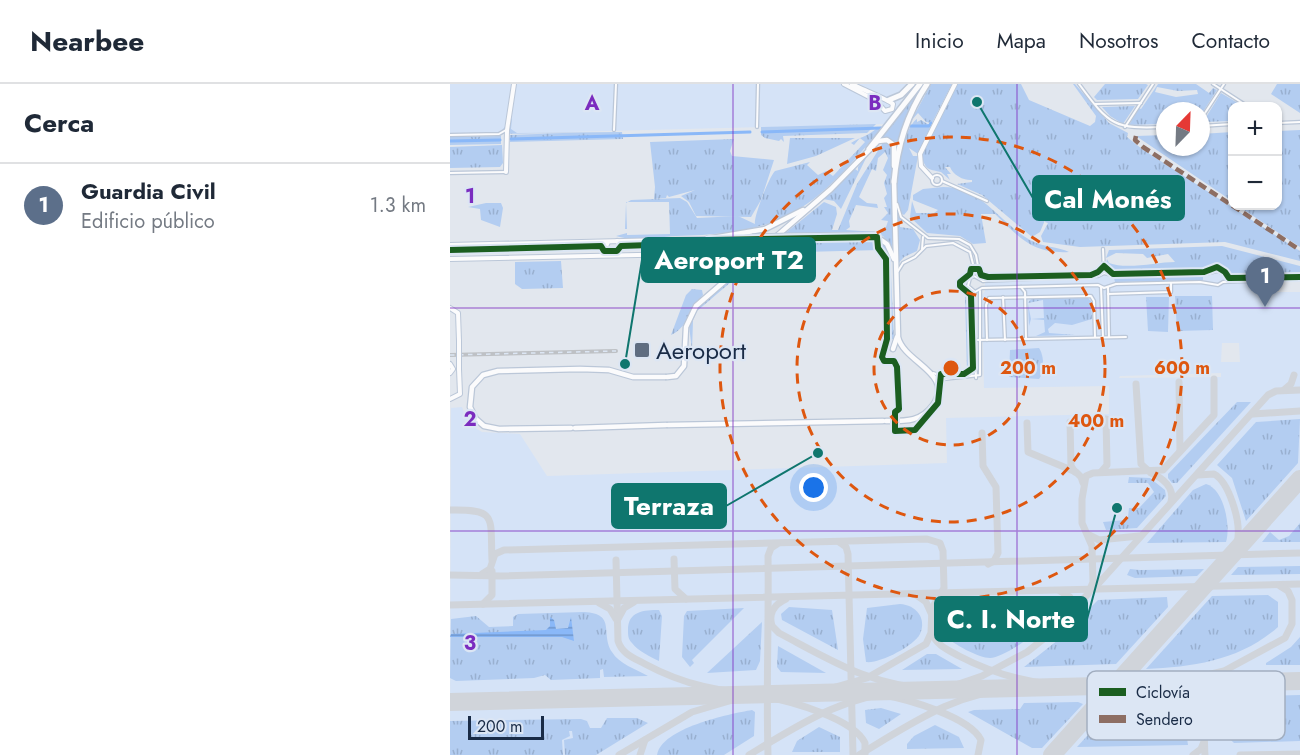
<!DOCTYPE html>
<html lang="es">
<meta charset="utf-8">
<style>
body{margin:0;font-family:Jost,sans-serif;background:#f2f2f3;color:#1f2937}
.controls{position:absolute;right:18px;top:18px;display:grid;overflow:hidden;border-radius:12px;box-shadow:0 2px 4px #0004}
.controls button{width:54px;height:54px;display:grid;place-items:center;padding:0;border:0;border-bottom:2px solid #e0e1e3;background:#fff;color:#1f2937;font:30px sans-serif}
.compass{position:absolute;left:706px;top:18px;width:54px;height:54px;border-radius:50%;background:#fff;box-shadow:0 2px 4px #0004;rotate:23deg}
.scale{position:absolute;left:18px;bottom:15px;width:76px;box-sizing:border-box;padding-left:6px;border:3px solid #192b46;border-top:0;font-size:16px;line-height:21px;white-space:nowrap;color:#192b46;-webkit-text-stroke:4px #dce6f4;paint-order:stroke}
.you{position:absolute;left:364px;top:404px;width:21px;height:21px;margin:-15px;border:4px solid #fff;border-radius:50%;background:#1a73e8;box-shadow:0 0 0 9px #1a73e833}
.badge{display:grid;place-items:center;width:39px;height:39px;border-radius:50%;background:#db2777;color:#fff;font-size:20px;font-weight:700}
.pin{position:absolute;translate:-50% -50px;filter:drop-shadow(0 2px 3px #0008)}
.pin::after{content:'';position:absolute;top:32px;width:21px;height:18px;background:inherit;clip-path:polygon(0 0,100% 0,50% 100%)}
.list{margin:0;padding:0;list-style:none}
h2{display:flex;justify-content:space-between;align-items:center;height:78px;margin:0;padding:0 24px;font-size:26px}
h2 small{font-size:20px;font-weight:400;color:#747a83}
.list li{display:grid;grid-template-columns:39px 1fr auto;gap:18px;align-items:center;box-sizing:border-box;height:84px;padding:0 24px;border-top:2px solid #e0e1e3}
.list b{display:block;font-size:22px;white-space:nowrap}
.list p{margin:0;font-size:20px;white-space:nowrap;color:#747a83}
.list em{font-size:20px;font-style:normal;color:#747a83}
.map{position:relative;flex:none;width:850px;height:671px;overflow:hidden}
header{display:flex;align-items:center;gap:36px;box-sizing:border-box;height:84px;padding:0 30px;background:#fff;border-bottom:2px solid #e0e1e3}
header strong{font-size:28px}
nav{display:flex;gap:33px;margin-inline-start:auto;font-size:21px}
main{display:flex}
aside{flex:1;background:#fff}
.map>svg:first-child{display:block}
.built{fill:#d5e3f7;fill-rule:evenodd}
.grass{fill:url(#grass-tufts);fill-rule:evenodd}
.pitch{fill:#b3cdf1}
.water{fill:url(#water-rules)}
.lines{fill:none;stroke-linecap:round;stroke-linejoin:round}
.canal{stroke:#8ab8f8;stroke-width:3}
.taxiway{stroke:#d0d4da;stroke-width:7}
.runway{stroke:#d0d4da;stroke-width:18}
.street-casing{stroke:#bbc7d8;stroke-width:4.5}
.secondary-casing{stroke:#bbc7d8;stroke-width:6}
.primary-casing{stroke:#bbc7d8;stroke-width:7}
.highway-casing{stroke:#bbc7d8;stroke-width:8}
.street{stroke:#fbfbfc;stroke-width:2}
.secondary{stroke:#fbfbfc;stroke-width:4}
.primary{stroke:#fbfbfc;stroke-width:4.5}
.highway{stroke:#fbfbfc;stroke-width:5}
.rail-casing{stroke:#bec1c5;stroke-width:4}
.rail{stroke:#dce6f4;stroke-width:1.5;stroke-dasharray:4.5;stroke-linecap:butt}
.secondary-bridge-casing{stroke:#bbc7d8;stroke-width:6;stroke-linecap:butt}
.primary-bridge-casing{stroke:#bbc7d8;stroke-width:7;stroke-linecap:butt}
.secondary-bridge{stroke:#fbfbfc;stroke-width:4}
.primary-bridge{stroke:#fbfbfc;stroke-width:4.5}
.quiet{stroke:#8d6e63;stroke-width:4.5;stroke-dasharray:9 4.5;stroke-linecap:butt}
.cycleway-casing{stroke:#dce6f4;stroke-width:10}
.cycleway{stroke:#1b5e20;stroke-width:6}
.grid{fill:none;stroke:#7b2cbf;stroke-width:1.5;stroke-opacity:0.55}
.ring{fill:none;stroke:#de570f;stroke-width:3;stroke-dasharray:10 8}
.poi-dot{fill:#5f6d81;stroke:#dce6f4;stroke-width:2}
.labels{text-anchor:middle;dominant-baseline:central;stroke-width:4.5;stroke-linejoin:round;paint-order:stroke}
.poi-label{font-size:24px;fill:#192b46;stroke:#dce6f4;text-anchor:start}
.key{fill:#dce6f4;stroke:#a2aec0;stroke-width:1.5}
.key-label{font-size:16px;fill:#192b46}
.grid-label{font-size:20px;text-anchor:middle;font-weight:bold;fill:#7b2cbf;stroke:#dce6f4;stroke-width:4.5;stroke-linejoin:round;paint-order:stroke}
.centre{fill:#de570f;stroke:#dce6f4;stroke-width:3}
.ring-label{font-size:18px;text-anchor:middle;font-weight:bold;fill:#de570f;stroke:#dce6f4;stroke-width:4.5;stroke-linejoin:round;paint-order:stroke}
.leader{fill:none;stroke:#0f766e;stroke-width:2}
.callout-dot{fill:#0f766e;stroke:#dce6f4;stroke-width:2}
.callout{fill:#0f766e;stroke:#0f766e;stroke-width:2}
.callout-label{font-size:26px;text-anchor:middle;font-weight:bold;fill:#fff}
</style>
<header>
<strong>Nearbee</strong>
<nav><a>Inicio</a><a>Mapa</a><a>Nosotros</a><a>Contacto</a></nav>
</header>
<main>
<aside>
<h2>Cerca<small></small></h2>
<ul class="list">
<li><span class="badge" style="background:#5c6f8a">1</span><div><b>Guardia Civil</b><p>Edificio público</p></div><em>1.3 km</em></li>
</ul>
</aside>
<div class="map">
<svg width="850" height="671" viewBox="0 0 850 671">
<defs>
<pattern id="grass-tufts" width="24" height="20" patternUnits="userSpaceOnUse" patternTransform="scale(1.5)"><rect width="24" height="20" fill="#b3cdf1"/><path d="M3 7l-1-3M5 7V3M7 7l1-3M15 17l-1-3M17 17v-4M19 17l1-3" fill="none" stroke="#99b0d0"/></pattern>
<pattern id="water-rules" width="6" height="5" patternUnits="userSpaceOnUse" patternTransform="scale(1.5)"><rect width="6" height="5" fill="#8ab8f8"/><path d="M0 2.5h6" fill="none" stroke="#7096cb"/></pattern>
</defs>
<rect width="100%" height="100%" fill="#e2e7ee"/>
<g class="built">
<polygon points="0,0 462,0 436,40 0,51"/>
<path d="M651,180H658V185L664,189L756,186L761,182H772L786,197H806L807,202H822L823,208H850V671H0L1,324L12,323L19,340L32,348L70,350L97,392L497,379L496,334L659,330V302L534,304L532,211L535,207V191L643,189L650,185ZM772,259H789L790,278H771ZM771,289V293L669,294L670,292Z"/>
</g>
<g class="grass">
<polygon points="481,0 502,0 482,39 476,38 468,29 461,37"/>
<path d="M506,0H571L579,16L640,42L645,38L646,32L623,0H625L659,39L678,49L677,53L692,65L850,167V177L775,158L630,163L593,158L591,152L598,139L595,138L598,129L590,148L582,153L532,111L507,100L522,98V96C514,97 503,91 500,83H495L501,90H497L500,96L491,88C477,85 476,86 471,71Z"/>
<polygon points="655,0 696,0 698,1 688,15 647,16 644,13"/>
<path d="M708,0H746L759,9L763,4L767,6L751,31V27H715V40L679,41L689,24L691,25ZM707,3L728,7L747,6L748,10L726,13L705,8Z"/>
<polygon points="827,0 850,0 850,29 821,10"/>
<polygon points="471,5 447,58 430,54"/>
<polygon points="771,9 793,22 782,22 782,37 753,38"/>
<polygon points="685,22 673,40 660,32 652,23"/>
<polygon points="62,34 61,45 67,49 172,48 173,55 60,58 60,51 114,49 49,50"/>
<path d="M467,35V38L471,36L481,42L468,70L459,64L463,72H468L458,126L454,131C436,120 451,45 467,35Z"/>
<polygon points="426,40 417,49 333,52 334,58 331,55 329,57 315,54 311,51 311,43"/>
<path d="M426,45H431C362,127 335,150 226,152C208,153 183,158 166,152L177,149V151L220,150L219,118H176L177,145H175L176,119L181,116L230,114L237,118L247,134L288,132L305,140C303,134 319,93 325,87L360,78L357,81L368,91L376,87L383,92L415,58L410,54L404,61L401,59C410,53 418,52 426,45Z"/>
<polygon points="850,46 850,163 788,122 828,122 828,47"/>
<polygon points="782,48 782,117 686,52 715,51 715,63 751,63 751,50"/>
<polygon points="51,52 51,60 0,61 0,53"/>
<polygon points="405,54 366,72 337,80 340,54"/>
<polygon points="284,55 280,67 282,72 324,76 311,116 301,133 246,132 239,118 231,112 245,106 219,113 217,111 216,114 204,115 205,103 200,58"/>
<path d="M434,57L442,62V165L433,152L423,149L333,151L374,118L386,123L387,130L382,146H388L407,100ZM435,68L438,74L433,86L437,91L434,99L437,110L434,114L437,123H434L438,129L431,136L438,137L436,143L428,148L396,146L400,143L399,137L406,121L428,124L427,120L417,119L409,113L422,85L426,87L428,74Z"/>
<polygon points="52,61 53,79 50,83 0,84 0,63"/>
<polygon points="418,70 391,125 384,117 373,115 405,85 408,87 408,83"/>
<path d="M493,103C532,103 550,139 580,156C592,163 609,163 619,168C582,170 570,154 545,130H531L536,159L523,160L510,152L477,149L460,133L462,117L466,129H484L488,126L463,116V111L473,105Z"/>
<polygon points="36,119 51,119 53,124 50,143 31,136 30,125 18,123"/>
<polygon points="447,128 453,137 450,138 450,143 463,145 470,156 467,167 454,173 447,181"/>
<polygon points="422,153 433,157 440,169 444,255 438,255 436,175 430,166 315,169 247,227 243,236 242,267 239,241 246,225 325,155"/>
<path d="M772,162L850,182V192L781,194L772,182L761,183L756,186L664,189L656,180L657,175L659,179C677,186 707,178 725,178L718,170L697,174L693,170L666,169L656,174L659,166Z"/>
<polygon points="111,177 113,204 72,205 65,200 65,178"/>
<polygon points="753,192 753,196 665,198 664,194"/>
<polygon points="507,204 513,204 520,212 521,270 518,270 522,286 517,289 515,210"/>
<path d="M242,205L252,206L253,211C243,223 235,246 221,251L236,211Z"/>
<polygon points="725,212 762,212 763,246 727,247"/>
<polygon points="696,213 719,213 718,248 698,247"/>
<polygon points="638,214 641,217 642,235 622,241 605,239 598,245 599,249 625,251 586,252 595,248 594,236 581,235 579,242 578,220 581,235 594,234 593,216 578,219 581,215"/>
<path d="M589,264C594,271 595,288 589,295L559,293L560,266Z"/>
<polygon points="787,318 801,318 727,399 722,399 718,394 718,390"/>
<polygon points="850,335 848,379 796,437 782,394 767,381 806,338"/>
<polygon points="679,393 700,394 715,406 716,412 687,444 656,446 653,438 675,436 678,433 679,424 689,424 704,408 698,399 678,399"/>
<path d="M756,400C774,405 781,442 776,458L697,459L743,406Z"/>
<polygon points="850,439 850,458 812,458 820,448 829,456 839,452"/>
<polygon points="850,482 850,490 781,491 788,483"/>
<polygon points="680,485 690,486 754,485 747,492 685,494 677,491"/>
<path d="M818,511L828,518V543C791,576 744,583 696,585L762,512Z"/>
<polygon points="717,513 718,523 666,580 574,583 608,556 648,516"/>
<path d="M603,516L610,523C604,538 557,573 540,574C529,574 502,560 495,551C491,544 491,536 493,528L505,520Z"/>
<path d="M450,520C466,521 477,534 470,550C464,562 429,580 416,578L413,555L417,524Z"/>
<polygon points="339,523 382,526 388,566 332,536 331,530"/>
<polygon points="294,524 242,576 244,579 240,583 232,573 234,532 237,527"/>
<path d="M209,526L212,532L209,577C201,573 188,567 182,559C178,555 178,551 178,546C178,527 194,526 209,526Z"/>
<path d="M134,528C167,530 150,549 162,568C169,580 186,585 198,592L154,593L153,585L150,586V594L101,596L95,591L84,594L6,597L0,594L1,535L26,532L39,543L63,542V533L68,530Z"/>
<polygon points="312,538 310,577 306,586 257,589"/>
<polygon points="850,553 850,581 816,581 816,579 841,563"/>
<polygon points="328,562 376,589 331,588 327,583"/>
<polygon points="477,570 486,570 512,585 452,586"/>
<polygon points="850,611 850,657 784,659 739,616 741,614"/>
<polygon points="676,617 723,637 736,647 738,661 627,663 668,618"/>
<polygon points="628,618 633,620 592,664 582,664 518,628 524,626 570,625 574,619"/>
<polygon points="431,624 451,630 429,645 416,639 415,626"/>
<path d="M302,626L305,628L304,652L274,671H207C211,644 279,630 302,626Z"/>
<polygon points="157,634 187,634 198,639 146,671 115,671 114,656 123,654 122,647 119,647 120,652 112,656 113,671 0,671 0,637 131,635 137,637 140,644 151,644"/>
<polygon points="485,641 509,653 514,664 457,665 457,660 464,652"/>
<polygon points="369,643 390,653 390,668 342,668 347,657"/>
</g>
<polygon class="pitch" points="782,54 782,73 768,73 767,55"/>
<polygon class="water" points="100,533 104,536 106,545 118,544 121,533 124,557 112,553 0,553 1,550 96,546 100,542"/>
<g class="lines">
<g class="canal">
<polyline points="460,42 479,42 481,39"/>
<polyline points="312,48 431,44"/>
<polyline points="61,55 300,48"/>
<polyline points="0,57 50,56"/>
</g>
<g class="taxiway">
<polyline points="729,298 730,367"/>
<polyline points="686,300 691,380 700,388"/>
<polyline points="834,306 841,300 844,291"/>
<polyline points="803,330 850,327"/>
<polyline points="620,338 621,382 625,388"/>
<polyline points="577,339 578,368 626,388 631,393 633,399"/>
<polyline points="532,349 533,382 546,403 548,469 544,477 538,480"/>
<polyline points="651,388 657,381 656,335"/>
<path d="M701,389C713,394 725,404 721,418"/>
<path d="M748,391L764,390C779,398 790,436 788,453C788,460 785,465 782,471"/>
<path d="M0,426C48,425 40,433 42,476"/>
<polyline points="639,451 649,456 689,452"/>
<polyline points="389,458 396,463 398,470 403,671"/>
<polyline points="224,475 225,505 236,515"/>
<path d="M166,476L168,557C172,570 184,574 195,580C234,601 272,609 316,610"/>
<polyline points="32,490 40,485 45,470 54,466 477,455 490,459 493,467 494,504 482,524 481,549 476,560 417,594 375,606 349,609"/>
<polyline points="0,491 51,492 850,469"/>
<polyline points="640,505 649,499 818,311 826,307 850,306"/>
<polyline points="610,507 620,513 621,528"/>
<polyline points="466,511 476,518 481,529"/>
<path d="M336,515C325,520 318,529 322,542L329,549C386,579 419,601 486,606"/>
<polyline points="149,519 160,525 166,535"/>
<polyline points="33,520 42,511 42,487"/>
<polyline points="0,521 850,500"/>
<polyline points="168,535 174,524 184,518"/>
<path d="M482,549C486,561 498,566 509,572C549,593 588,602 633,602"/>
<polyline points="719,600 774,587 835,554 842,540 842,516 838,507 830,502"/>
<path d="M631,603C657,604 733,623 750,644C756,651 754,662 755,671"/>
<polyline points="494,605 532,592 577,568 601,549 638,510 643,498 642,462 632,439 632,415 636,392 643,389 713,386 764,331 764,295"/>
<polyline points="392,608 419,609"/>
<polyline points="313,610 344,609"/>
<path d="M433,611C457,615 520,633 531,656L528,671"/>
<path d="M316,613C341,617 404,635 415,659V670"/>
<polyline points="169,671 242,628 296,612"/>
<polyline points="190,671 195,656"/>
<path d="M299,671C353,638 394,611 459,607"/>
<path d="M318,671C316,604 319,538 318,472L321,464L327,460"/>
<path d="M409,671C465,637 508,607 575,603"/>
<polyline points="743,671 751,665 754,658"/>
<polyline points="790,671 850,670"/>
</g>
<g class="runway">
<polyline points="0,618 850,597"/>
<polyline points="602,671 850,395"/>
</g>
<g class="street-casing">
<g id="street">
<path d="M629,0C660,42 664,45 715,43"/>
<polyline points="763,0 797,22"/>
<polyline points="645,20 691,19"/>
<polyline points="751,35 774,0"/>
<polyline points="828,39 850,38"/>
<polyline points="751,42 782,40"/>
<polyline points="307,43 308,0"/>
<polyline points="675,43 703,0"/>
<polyline points="164,46 166,0"/>
<polyline points="0,51 49,50 56,46"/>
<polyline points="0,89 56,88"/>
<circle cx="487" cy="96" r="5"/>
<polyline points="492,97 537,117"/>
<polyline points="447,120 451,133 478,154 509,155 520,161 526,171 530,193"/>
<polyline points="472,165 473,153"/>
<polyline points="653,165 654,189"/>
<polyline points="448,187 453,179 465,173 476,162 503,159 520,168 524,184 522,192"/>
<polyline points="772,189 784,197"/>
<polyline points="533,197 524,192 520,194 518,202 525,208 532,204 648,201 654,204 666,200 750,198 768,201 773,198 850,195"/>
<polyline points="533,197 648,192 654,189 666,192 755,190 767,187 772,189"/>
<polyline points="571,203 575,208 576,255"/>
<polyline points="651,203 653,253"/>
<polyline points="658,203 659,253"/>
<polyline points="522,208 526,294"/>
<polyline points="658,210 721,208 721,199"/>
<polyline points="553,213 555,256"/>
<polyline points="525,256 676,253"/>
<polyline points="537,256 536,221 539,214 641,212 644,217 645,253"/>
<path d="M483,289C493,293 514,294 523,287"/>
<polyline points="490,301 494,295 530,291 530,207"/>
</g>
</g>
<g class="secondary-casing">
<g id="secondary">
<path d="M394,0L425,16L435,27L442,25L443,20C439,16 411,5 402,0"/>
<polyline points="56,88 57,46 64,0"/>
<polyline points="482,94 471,82 470,70 505,0"/>
<polyline points="167,157 171,162 168,171"/>
<polyline points="158,158 155,165 158,171"/>
<polyline points="0,161 257,155"/>
<polyline points="0,175 282,169"/>
<polyline points="0,224 8,229 9,257"/>
<polyline points="0,280 3,285 0,289"/>
<polyline points="0,315 10,310 9,285"/>
</g>
</g>
<g class="primary-casing">
<g id="primary">
<polyline points="340,152 424,151 437,160 444,175"/>
<polyline points="283,154 302,153"/>
<polyline points="257,155 315,145 353,126"/>
<polyline points="282,169 287,177 283,188"/>
<polyline points="443,265 447,253"/>
<polyline points="217,293 226,292 234,282 236,243 246,222 381,105 428,57 437,56 444,61 444,82"/>
<path d="M436,337C455,337 471,338 483,321C505,289 454,279 448,253L444,96"/>
<polyline points="218,341 433,337"/>
<polyline points="121,344 49,345 34,342 26,335 20,323 22,303 33,291 48,287 130,285 159,286 183,293 215,293"/>
<polyline points="125,344 216,341"/>
</g>
</g>
<g class="highway-casing">
<g id="highway">
<polyline points="439,16 451,11 462,0"/>
<polyline points="419,65 470,0"/>
<path d="M444,98C447,62 457,30 477,0"/>
</g>
</g>
<use href="#street" class="street"/>
<use href="#secondary" class="secondary"/>
<use href="#primary" class="primary"/>
<use href="#highway" class="highway"/>
<g class="rail-casing">
<g id="rail">
<polyline points="186,266 189,266"/>
<polyline points="0,271 166,267"/>
</g>
</g>
<use href="#rail" class="rail"/>
<g class="secondary-bridge-casing">
<polyline id="secondary-bridge" points="9,257 9,285"/>
</g>
<g class="primary-bridge-casing">
<polyline id="primary-bridge" points="302,153 340,152"/>
</g>
<use href="#secondary-bridge" class="secondary-bridge"/>
<use href="#primary-bridge" class="primary-bridge"/>
<polyline class="quiet" points="686,52 685,56 693,63 850,166"/>
<g class="cycleway-casing">
<polyline id="cycleway" points="0,166 151,162 154,167 167,167 171,162 259,159 259,156 427,153 428,164 436,175 437,255 432,273 434,277 444,277 447,283 449,325 445,328 445,347 465,346 488,319 491,290 514,290 523,284 521,211 510,202 510,198 520,190 521,185 529,185 531,191 538,193 641,191 648,188 654,182 663,190 754,188 767,183 775,188 779,194 850,193"/>
</g>
<use href="#cycleway" class="cycleway"/>
</g>
<path class="grid" d="M283,0V671M567,0V671M0,224H850M0,447H850"/>
<g class="ring">
<circle cx="501" cy="284" r="77"/>
<circle cx="501" cy="284" r="154"/>
<circle cx="501" cy="284" r="231"/>
</g>
<rect class="poi-dot" x="184" y="258" width="16" height="16" rx="3"/>
<g class="labels">
<g class="poi-label">
<text x="206" y="266">Aeroport</text>
</g>
</g>
<rect x="637" y="587" width="198" height="69" rx="9" class="key"/>
<rect x="649" y="604" width="27" height="8" fill="#1b5e20"/>
<rect x="649" y="631" width="27" height="8" fill="#8d6e63"/>
<g class="key-label">
<text x="686" y="614">Ciclovía</text>
<text x="686" y="641">Sendero</text>
</g>
<g class="grid-label">
<text x="142" y="26">A</text>
<text x="425" y="26">B</text>
<text x="20" y="119">1</text>
<text x="20" y="342">2</text>
<text x="20" y="566">3</text>
</g>
<circle cx="501" cy="284" r="9" class="centre"/>
<g class="ring-label">
<text x="578" y="290">200 m</text>
<text x="732" y="290">600 m</text>
<text x="646" y="343">400 m</text>
</g>
<path class="leader" d="M527 18L583 114M175 280L192 176M368 369L276 422M667 424L637 535"/>
<g class="callout-dot">
<circle cx="527" cy="18" r="6"/>
<circle cx="175" cy="280" r="6"/>
<circle cx="368" cy="369" r="6"/>
<circle cx="667" cy="424" r="6"/>
</g>
<g class="callout">
<rect x="583" y="92" width="151" height="44" rx="6"/>
<rect x="192" y="154" width="173" height="44" rx="6"/>
<rect x="162" y="400" width="114" height="44" rx="6"/>
<rect x="485" y="513" width="152" height="44" rx="6"/>
</g>
<g class="callout-label">
<text x="658" y="124">Cal Monés</text>
<text x="279" y="185">Aeroport T2</text>
<text x="219" y="431">Terraza</text>
<text x="561" y="544">C. I. Norte</text>
</g>
</svg>
<div class="controls">
<button>+</button>
<button>−</button>
</div>
<svg class="compass" viewBox="-18 -18 36 36"><path d="M0-13l5 13h-10z" fill="#e53935"/><path d="M0 13l5-13h-10z" fill="#747a83"/></svg>
<div class="scale">200 m</div>
<div class="you"></div>
<div class="pin badge" style="left:815px;top:223px;background:#5c6f8a">1</div>
</div>
</main>
